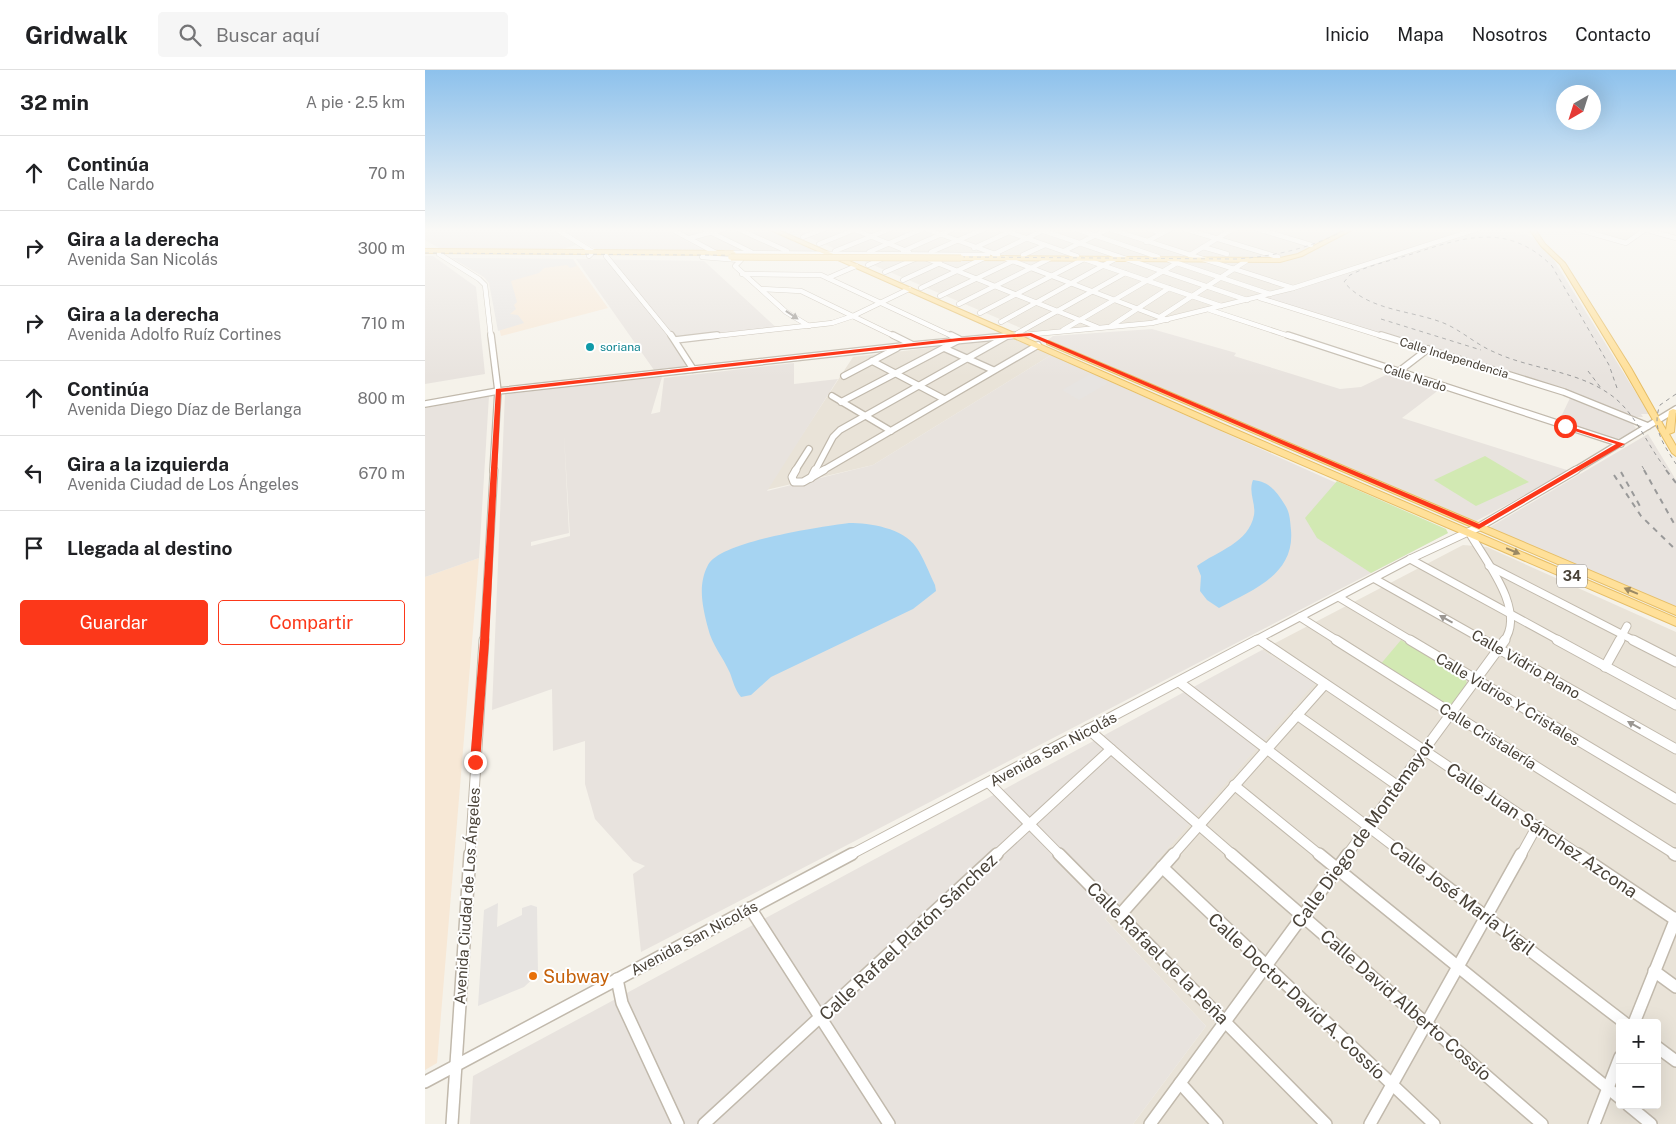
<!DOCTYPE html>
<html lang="es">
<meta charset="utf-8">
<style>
body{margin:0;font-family:"Public Sans",sans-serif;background:#f6f6f6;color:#202124}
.controls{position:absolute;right:15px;bottom:15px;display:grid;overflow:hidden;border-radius:5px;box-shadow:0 5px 20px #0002}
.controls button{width:45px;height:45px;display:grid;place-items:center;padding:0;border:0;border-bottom:1px solid #e0e0e0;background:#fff;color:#202124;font:25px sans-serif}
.compass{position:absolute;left:1131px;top:15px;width:45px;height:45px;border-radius:50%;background:#fff;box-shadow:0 5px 20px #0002;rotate:219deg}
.stop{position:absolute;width:15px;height:15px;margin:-11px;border:4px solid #fc381a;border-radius:50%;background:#fff}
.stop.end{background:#fc381a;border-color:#fff;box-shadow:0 1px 5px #0008}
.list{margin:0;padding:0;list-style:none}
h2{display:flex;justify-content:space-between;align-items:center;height:65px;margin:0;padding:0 20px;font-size:21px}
h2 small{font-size:16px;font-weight:400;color:#757577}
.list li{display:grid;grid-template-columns:32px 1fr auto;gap:15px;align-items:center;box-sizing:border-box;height:75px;padding:0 20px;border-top:1px solid #e0e0e0}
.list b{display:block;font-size:19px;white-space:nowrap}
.list p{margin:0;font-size:16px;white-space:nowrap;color:#757577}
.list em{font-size:16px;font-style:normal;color:#757577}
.actions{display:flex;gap:10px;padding:15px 20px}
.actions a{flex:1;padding:11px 0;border:1px solid #fc381a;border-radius:5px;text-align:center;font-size:18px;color:#fc381a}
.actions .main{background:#fc381a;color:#fff}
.icon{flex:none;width:28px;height:28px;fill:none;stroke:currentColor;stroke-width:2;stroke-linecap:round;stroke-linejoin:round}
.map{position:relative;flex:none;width:1251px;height:1054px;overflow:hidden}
header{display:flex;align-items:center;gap:30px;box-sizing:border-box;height:70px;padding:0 25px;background:#fff;border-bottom:1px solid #e0e0e0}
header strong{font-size:24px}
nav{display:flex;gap:28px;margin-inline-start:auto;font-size:18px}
.search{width:350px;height:45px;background:#f6f6f6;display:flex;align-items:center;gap:12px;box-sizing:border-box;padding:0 18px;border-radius:5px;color:#757577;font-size:19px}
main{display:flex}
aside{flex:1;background:#fff}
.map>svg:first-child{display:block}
.residential{fill:#e9e3d8;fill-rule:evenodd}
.commercial{fill:#f7e8d6}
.industrial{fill:#e8e3de;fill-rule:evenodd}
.green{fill:#d2e9b3}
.parking{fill:#e7e4e1}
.water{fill:#a6d4f2}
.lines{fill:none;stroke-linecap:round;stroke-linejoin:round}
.minor-far4-casing{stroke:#c1b9ac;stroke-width:5.5}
.minor-far3-casing{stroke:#c1b9ac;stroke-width:8}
.minor-far2-casing{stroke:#c1b9ac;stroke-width:9}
.minor-far1-casing{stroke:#c1b9ac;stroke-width:11}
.minor-casing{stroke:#c1b9ac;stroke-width:14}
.major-casing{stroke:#e6be67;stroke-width:2}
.minor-far4{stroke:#fff;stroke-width:4.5}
.minor-far3{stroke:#fff;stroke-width:5.5}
.minor-far2{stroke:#fff;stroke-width:7}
.minor-far1{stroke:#fff;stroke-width:9}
.minor{stroke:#fff;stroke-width:11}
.major{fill:#ffe099;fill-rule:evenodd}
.rail-far1{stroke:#999;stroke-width:1;stroke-dasharray:4 4;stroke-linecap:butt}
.rail{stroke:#999;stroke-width:2;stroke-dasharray:5.5 5.5;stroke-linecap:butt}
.major-bridge-casing{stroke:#e6be67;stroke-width:7;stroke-linecap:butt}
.major-bridge{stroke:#ffe099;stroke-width:5.5}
.oneway{fill:#9b9792}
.oneway2{fill:#9b8964}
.route{fill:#fc381a}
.culture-dot{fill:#0f9aa8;stroke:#fff;stroke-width:2}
.food-dot{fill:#e8710a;stroke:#fff;stroke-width:2}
.labels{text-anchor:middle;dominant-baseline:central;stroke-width:4;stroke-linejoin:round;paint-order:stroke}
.far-culture-label{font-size:12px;fill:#0d838f;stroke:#fff;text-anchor:start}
.far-street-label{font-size:12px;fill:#494238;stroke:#fff}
.shield{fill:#fff;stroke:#807b74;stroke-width:1}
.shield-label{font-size:14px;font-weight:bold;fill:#494238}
.street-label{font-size:15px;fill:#494238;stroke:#fff}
.near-street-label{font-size:18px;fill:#494238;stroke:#fff}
.near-food-label{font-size:18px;fill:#c56008;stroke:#fff;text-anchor:start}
</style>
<header>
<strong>Gridwalk</strong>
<div class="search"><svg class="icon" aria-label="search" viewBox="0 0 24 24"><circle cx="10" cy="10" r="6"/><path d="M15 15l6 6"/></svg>Buscar aquí</div>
<nav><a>Inicio</a><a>Mapa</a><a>Nosotros</a><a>Contacto</a></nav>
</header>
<main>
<aside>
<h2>32 min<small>A pie · 2.5 km</small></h2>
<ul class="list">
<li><svg class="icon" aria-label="ahead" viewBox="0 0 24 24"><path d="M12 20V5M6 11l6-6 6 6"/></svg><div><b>Continúa</b><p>Calle Nardo</p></div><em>70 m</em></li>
<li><svg class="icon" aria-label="right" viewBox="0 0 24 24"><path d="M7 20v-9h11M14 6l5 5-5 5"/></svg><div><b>Gira a la derecha</b><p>Avenida San Nicolás</p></div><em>300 m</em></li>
<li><svg class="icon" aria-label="right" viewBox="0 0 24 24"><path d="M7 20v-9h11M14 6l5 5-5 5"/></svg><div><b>Gira a la derecha</b><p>Avenida Adolfo Ruíz Cortines</p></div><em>710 m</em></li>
<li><svg class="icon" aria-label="ahead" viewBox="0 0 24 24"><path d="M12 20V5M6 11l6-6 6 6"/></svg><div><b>Continúa</b><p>Avenida Diego Díaz de Berlanga</p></div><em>800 m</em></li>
<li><svg class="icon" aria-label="left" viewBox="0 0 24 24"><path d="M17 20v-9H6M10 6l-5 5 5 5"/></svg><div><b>Gira a la izquierda</b><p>Avenida Ciudad de Los Ángeles</p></div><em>670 m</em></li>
<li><svg class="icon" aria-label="arrive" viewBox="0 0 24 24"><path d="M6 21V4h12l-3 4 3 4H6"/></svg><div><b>Llegada al destino</b></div></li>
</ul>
<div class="actions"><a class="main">Guardar</a><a>Compartir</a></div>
</aside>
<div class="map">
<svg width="1251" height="1054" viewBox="0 0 1251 1054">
<rect width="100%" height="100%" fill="#f5f2ea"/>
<g class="residential">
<polygon points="248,159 342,159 388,180 385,182 292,182"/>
<polygon points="364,159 741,159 718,171 860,217 725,253 610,264"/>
<polygon points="750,159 1047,159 868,216 728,172"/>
<polygon points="1155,159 1216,159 1200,171"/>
<polygon points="587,268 626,285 448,395 341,420 428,287"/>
<path d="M1038,475L1062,477L1251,562V1054H708L781,956L680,849L889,613L837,580ZM1195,953H1232V1035H1195Z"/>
</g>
<g class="commercial">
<polygon points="27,188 148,189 183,238 76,266 64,213 59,207"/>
<polygon points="54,488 12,993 0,1000 0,507"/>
</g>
<g class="industrial">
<polygon points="0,159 125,159 151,175 134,180 14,178 0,170"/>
<polygon points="136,159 239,159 282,182 172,180"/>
<polygon points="1058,159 1078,159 1107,167 1125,184 1224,344 1216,344 1218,347 1204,347 1152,323 840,228"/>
<polygon points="0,186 8,186 51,217 60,304 0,314"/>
<polygon points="151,189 279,191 355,261 256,273 263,296 229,300"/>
<polygon points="727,259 811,283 809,286 915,319 936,317 965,303 1015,319 977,348 1145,401 1051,451 1046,450 623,270 628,266"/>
<path d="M626,285L1023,463L216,882L208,804L220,796L208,791L170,749L160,714V671L128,681L127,619L67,640L80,323L237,307L226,344L235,342L239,308L369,293V314L413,309L342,421L448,395ZM139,365L145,466L106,476V472L144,463Z"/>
<polygon points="64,326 54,488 0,507 0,338"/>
<polygon points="1146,326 1205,351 1211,358 1197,370 1192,370 1134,351"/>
<polygon points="1223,364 1251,410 1251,538 1062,459"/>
<polygon points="837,580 890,613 680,849 781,956 708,1054 45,1054 48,1006"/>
</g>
<g class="green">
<polygon points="1060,386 1104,412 1051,436 1009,410"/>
<polygon points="912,411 1021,459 1023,463 946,503 892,468 880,448"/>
<polygon points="976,570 1040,608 1042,613 1026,637 1019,636 954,596"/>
</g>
<g class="parking">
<polygon points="27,188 148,189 152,196 145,198 142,195 119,198 114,203 86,211 92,232 89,235 91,239 85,244 93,245 99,253 73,261 64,213 59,207"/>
<polygon points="665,304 683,313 654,330 637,320"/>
<polygon points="73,833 72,857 97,845 97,838 106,835 112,837 113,904 99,917 53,936 59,840"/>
</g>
<g class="water">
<path d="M828,410C845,412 851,421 860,435C865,443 865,450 866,460C870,505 827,520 794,538L782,530L775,521L776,506L772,496C792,481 824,473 829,445C831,433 823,423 828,410Z"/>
<path d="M424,453C445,453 478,458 491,477C499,488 504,503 510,515L511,521L488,539L346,607L326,625L316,627C310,620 308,611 305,603C298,587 287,575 283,558C278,538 272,516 283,495C296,471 395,457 424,453Z"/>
</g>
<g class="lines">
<g class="minor-far4-casing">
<g id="minor-far4">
<polyline points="131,159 168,182 164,186"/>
<polyline points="246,159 291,183"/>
<polyline points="279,159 326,182"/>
<polyline points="313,159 362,181"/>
<polyline points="428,159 484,182"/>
<polyline points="501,159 573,185"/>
<polyline points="575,159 652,186"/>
<polyline points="613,159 822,230"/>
<polyline points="651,159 733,187"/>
<polyline points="685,159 868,218"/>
<polyline points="724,159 738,163"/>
<polyline points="760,159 853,187"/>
<polyline points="833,159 886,175"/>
<polyline points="1152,159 1201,173 1221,159"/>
<polyline points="1219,159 1251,168"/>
<polyline points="363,161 368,159"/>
<polyline points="378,167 399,159"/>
<polyline points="265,168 299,159"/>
<polyline points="721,172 745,159"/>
<polyline points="394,174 431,159"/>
<polyline points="778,177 802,184"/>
<polyline points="549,178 584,162"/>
<polyline points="410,181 465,159"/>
<polyline points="478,181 528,159"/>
<polyline points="639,181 683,159"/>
<polyline points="444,182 497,159"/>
<polyline points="506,182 559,159"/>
<polyline points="300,183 563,185"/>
<polyline points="14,184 54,209 60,215 66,267"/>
<polyline points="569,184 619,160"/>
<polyline points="598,185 620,175"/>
<polyline points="765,185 808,159"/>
<polyline points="181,186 247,267"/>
<polyline points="277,187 315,190"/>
<polyline points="500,188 672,257"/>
<polyline points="580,188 742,250"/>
<polyline points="316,190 310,196 361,242 384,256"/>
<polyline points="752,193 845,224"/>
<polyline points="443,195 459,188"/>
<polyline points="460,202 492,188"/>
<polyline points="317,204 396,205 529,267"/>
<polyline points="403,208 431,196"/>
<polyline points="478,210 515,193"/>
<polyline points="496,218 559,188"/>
<polyline points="336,219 376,221 471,267"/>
<polyline points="515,226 588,191"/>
<polyline points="835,228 960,267"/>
<polyline points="534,234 624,189"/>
<polyline points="785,240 867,267"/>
<polyline points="555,243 659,189 796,236"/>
<polyline points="735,247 821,191"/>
<polyline points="576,252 690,189"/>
<polyline points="686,256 744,218"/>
<polyline points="638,260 752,193 744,190"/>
<polyline points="593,263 700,203"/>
<polyline points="281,267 407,253 428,246 484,219"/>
<polyline points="578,267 727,253 868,218 1052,159"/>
</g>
</g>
<g class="minor-far3-casing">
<g id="minor-far3">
<polyline points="66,265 73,321 68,401"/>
<polyline points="246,265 268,299"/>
<polyline points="468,265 486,274"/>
<polyline points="526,265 534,269"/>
<polyline points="863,265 1196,374"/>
<polyline points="956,265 1139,322 1223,356"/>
<polyline points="250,270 292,265"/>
<polyline points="519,278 568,300"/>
<polyline points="447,291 519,329"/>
<polyline points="973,302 1003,279"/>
<polyline points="419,306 472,278"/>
<polyline points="407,326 466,361"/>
<polyline points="416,332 532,271"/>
<polyline points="0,334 73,321 477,276 592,265"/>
<polyline points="370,401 384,379"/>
<polyline points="390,401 408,367 415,360 582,266"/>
<polyline points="397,401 613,275"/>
<polyline points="1149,401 1251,339"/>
</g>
</g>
<g class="minor-far2-casing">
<g id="minor-far2">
<polyline points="371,400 367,407 369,412 378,412 399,400"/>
<polyline points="386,408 390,400"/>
<path d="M1044,462C1059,489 1102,540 1079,571"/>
<polyline points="985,489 1135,571"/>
<polyline points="1064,496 1210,571"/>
<polyline points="950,509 1060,571"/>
<polyline points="915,528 987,571"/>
<polyline points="875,547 913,571"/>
<polyline points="835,570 837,571"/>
<polyline points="59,571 69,400"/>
<polyline points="829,571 985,489 1054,457 1151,400"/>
<polyline points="1194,571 1202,556"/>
</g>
</g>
<g class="minor-far1-casing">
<g id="minor-far1">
<polyline points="835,570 1155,785"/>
<polyline points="911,570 1251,785"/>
<polyline points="985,570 1251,729"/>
<polyline points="1058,570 1251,679"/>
<polyline points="1132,570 1251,635"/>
<polyline points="1208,570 1251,592"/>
<polyline points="1180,597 1195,570"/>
<polyline points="754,612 980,785"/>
<polyline points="872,645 973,716"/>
<polyline points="663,659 808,785"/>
<polyline points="564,713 635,785"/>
<polyline points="809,715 895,785"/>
<polyline points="45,785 59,570"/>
<polyline points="425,785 832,570"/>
<polyline points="571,785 686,679"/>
<polyline points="748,785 900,614"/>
<polyline points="922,785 1080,570"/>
<polyline points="1096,785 1112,756"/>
</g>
</g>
<g class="minor-casing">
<g id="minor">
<polyline points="634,784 901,1054"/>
<polyline points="806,784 1117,1054"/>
<polyline points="894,784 1195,1028"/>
<polyline points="979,784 1200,953"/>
<polyline points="1153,784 1251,850"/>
<polyline points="1249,784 1251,785"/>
<polyline points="737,797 1009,1054"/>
<polyline points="325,838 464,1054"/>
<polyline points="695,845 749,784"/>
<polyline points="1229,901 1251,917"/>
<polyline points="192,909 197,933 253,1054"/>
<polyline points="1209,953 1251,848"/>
<polyline points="1232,977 1251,991"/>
<polyline points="0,1012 427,784"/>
<polyline points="755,1013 792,1054"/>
<polyline points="1203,1035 1226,1054"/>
<polyline points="27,1054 45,784"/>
<polyline points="279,1054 572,784"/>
<polyline points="725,1054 923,784"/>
<polyline points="945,1054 1096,784"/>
<polyline points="1169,1054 1195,987"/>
</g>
</g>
<g class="major-casing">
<g id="major">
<polygon points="343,159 351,159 800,355 1251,548 1251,556 794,359"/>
<polygon points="922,159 929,159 877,186 855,192 536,190 533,188 536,186 855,188 873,184"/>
<polygon points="1104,159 1110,159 1120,174 1140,193 1206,298 1241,360 1244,341 1248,339 1251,340 1249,362 1244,364 1251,376 1251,386 1247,383 1198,298 1135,194 1116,176"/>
<polygon points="0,179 308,181 311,183 308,185 0,183"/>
<polygon points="624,271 1251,537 1251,545 622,274 622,272"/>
</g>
</g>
<use href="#minor-far4" class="minor-far4"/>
<use href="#minor-far3" class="minor-far3"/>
<use href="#minor-far2" class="minor-far2"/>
<use href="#minor-far1" class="minor-far1"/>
<use href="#minor" class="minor"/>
<use href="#major" class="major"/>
<g class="rail-far1">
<path d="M0,183L811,189C852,186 886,178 922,159"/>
<polyline points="956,249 1056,280"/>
<polyline points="1163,301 1176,318"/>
<path d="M1192,318L1184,295L1127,196C1083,152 1039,167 987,184C971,189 954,193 938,199L925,205L919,212C942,240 983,240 1016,252C1035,259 1050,274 1069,282C1105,299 1149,300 1183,323C1212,342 1221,376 1243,401"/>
<path d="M1251,324L1235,335C1226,358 1239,375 1251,394"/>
<polyline points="1217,396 1220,401"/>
</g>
<g class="rail">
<polyline points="1219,400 1251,457"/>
<polyline points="1241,400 1251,413"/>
<polyline points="1196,402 1216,438"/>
<polyline points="1189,405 1216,446 1251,480"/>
</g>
<g class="major-bridge-casing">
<polyline id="major-bridge" points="306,187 536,188"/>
</g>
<use href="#major-bridge" class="major-bridge"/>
</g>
<defs><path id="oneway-solid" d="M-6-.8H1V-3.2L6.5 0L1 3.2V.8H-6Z" transform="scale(1.25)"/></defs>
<g class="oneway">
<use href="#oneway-solid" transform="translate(367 245) rotate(34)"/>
<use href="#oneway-solid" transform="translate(1021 549) rotate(-151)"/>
<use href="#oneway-solid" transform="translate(1209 655) rotate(-151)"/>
</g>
<g class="oneway2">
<use href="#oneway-solid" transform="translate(1088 481) rotate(23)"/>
<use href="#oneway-solid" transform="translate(1206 521) rotate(-157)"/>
</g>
<linearGradient id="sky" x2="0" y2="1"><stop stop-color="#8dc1ec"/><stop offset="0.52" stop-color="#faf9f6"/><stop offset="1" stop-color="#faf9f6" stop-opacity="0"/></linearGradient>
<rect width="1251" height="307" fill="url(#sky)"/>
<polygon class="route" points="606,263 1054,454 1191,374 1137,357 1137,354 1200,374 1054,459 605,266 534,271 76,322 64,572 55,692 54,695 47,695 45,692 55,572 71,319 534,268"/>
<circle class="culture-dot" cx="165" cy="277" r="5"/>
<circle class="food-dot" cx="108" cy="906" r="5"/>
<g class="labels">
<g class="far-culture-label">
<text x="175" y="277">soriana</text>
</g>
<g class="far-street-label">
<text transform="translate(1029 288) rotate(17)">Calle Independencia</text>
<text transform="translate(990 308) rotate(18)">Calle Nardo</text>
</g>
<rect class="shield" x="1132" y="494.5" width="30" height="23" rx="4"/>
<g class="shield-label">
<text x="1147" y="506">34</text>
</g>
<g class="street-label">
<text transform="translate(1101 594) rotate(30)">Calle Vidrio Plano</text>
<text transform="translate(1083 629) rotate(31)">Calle Vidrios Y Cristales</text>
<text transform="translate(1063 666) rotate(32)">Calle Cristalería</text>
<text transform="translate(628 679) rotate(-28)">Avenida San Nicolás</text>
<text transform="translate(42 826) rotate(-86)">Avenida Ciudad de Los Ángeles</text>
<text transform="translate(269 868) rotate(-28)">Avenida San Nicolás</text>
</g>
<g class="near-street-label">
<text transform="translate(1117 760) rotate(34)">Calle Juan Sánchez Azcona</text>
<text transform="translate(938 763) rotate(-54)">Calle Diego de Montemayor</text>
<text transform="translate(1037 828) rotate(37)">Calle José María Vigil</text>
<text transform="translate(483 867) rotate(-43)">Calle Rafael Platón Sánchez</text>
<text transform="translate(733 883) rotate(45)">Calle Rafael de la Peña</text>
<text transform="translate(872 926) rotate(43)">Calle Doctor David A. Cossío</text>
<text transform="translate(981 935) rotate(41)">Calle David Alberto Cossío</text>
</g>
<g class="near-food-label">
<text x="118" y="906">Subway</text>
</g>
</g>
</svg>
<div class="controls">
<button>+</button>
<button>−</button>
</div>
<svg class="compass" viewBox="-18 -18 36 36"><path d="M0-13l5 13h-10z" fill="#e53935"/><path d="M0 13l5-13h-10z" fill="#757577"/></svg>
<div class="stop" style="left:1140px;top:356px"></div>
<div class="stop end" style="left:50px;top:692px"></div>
</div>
</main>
